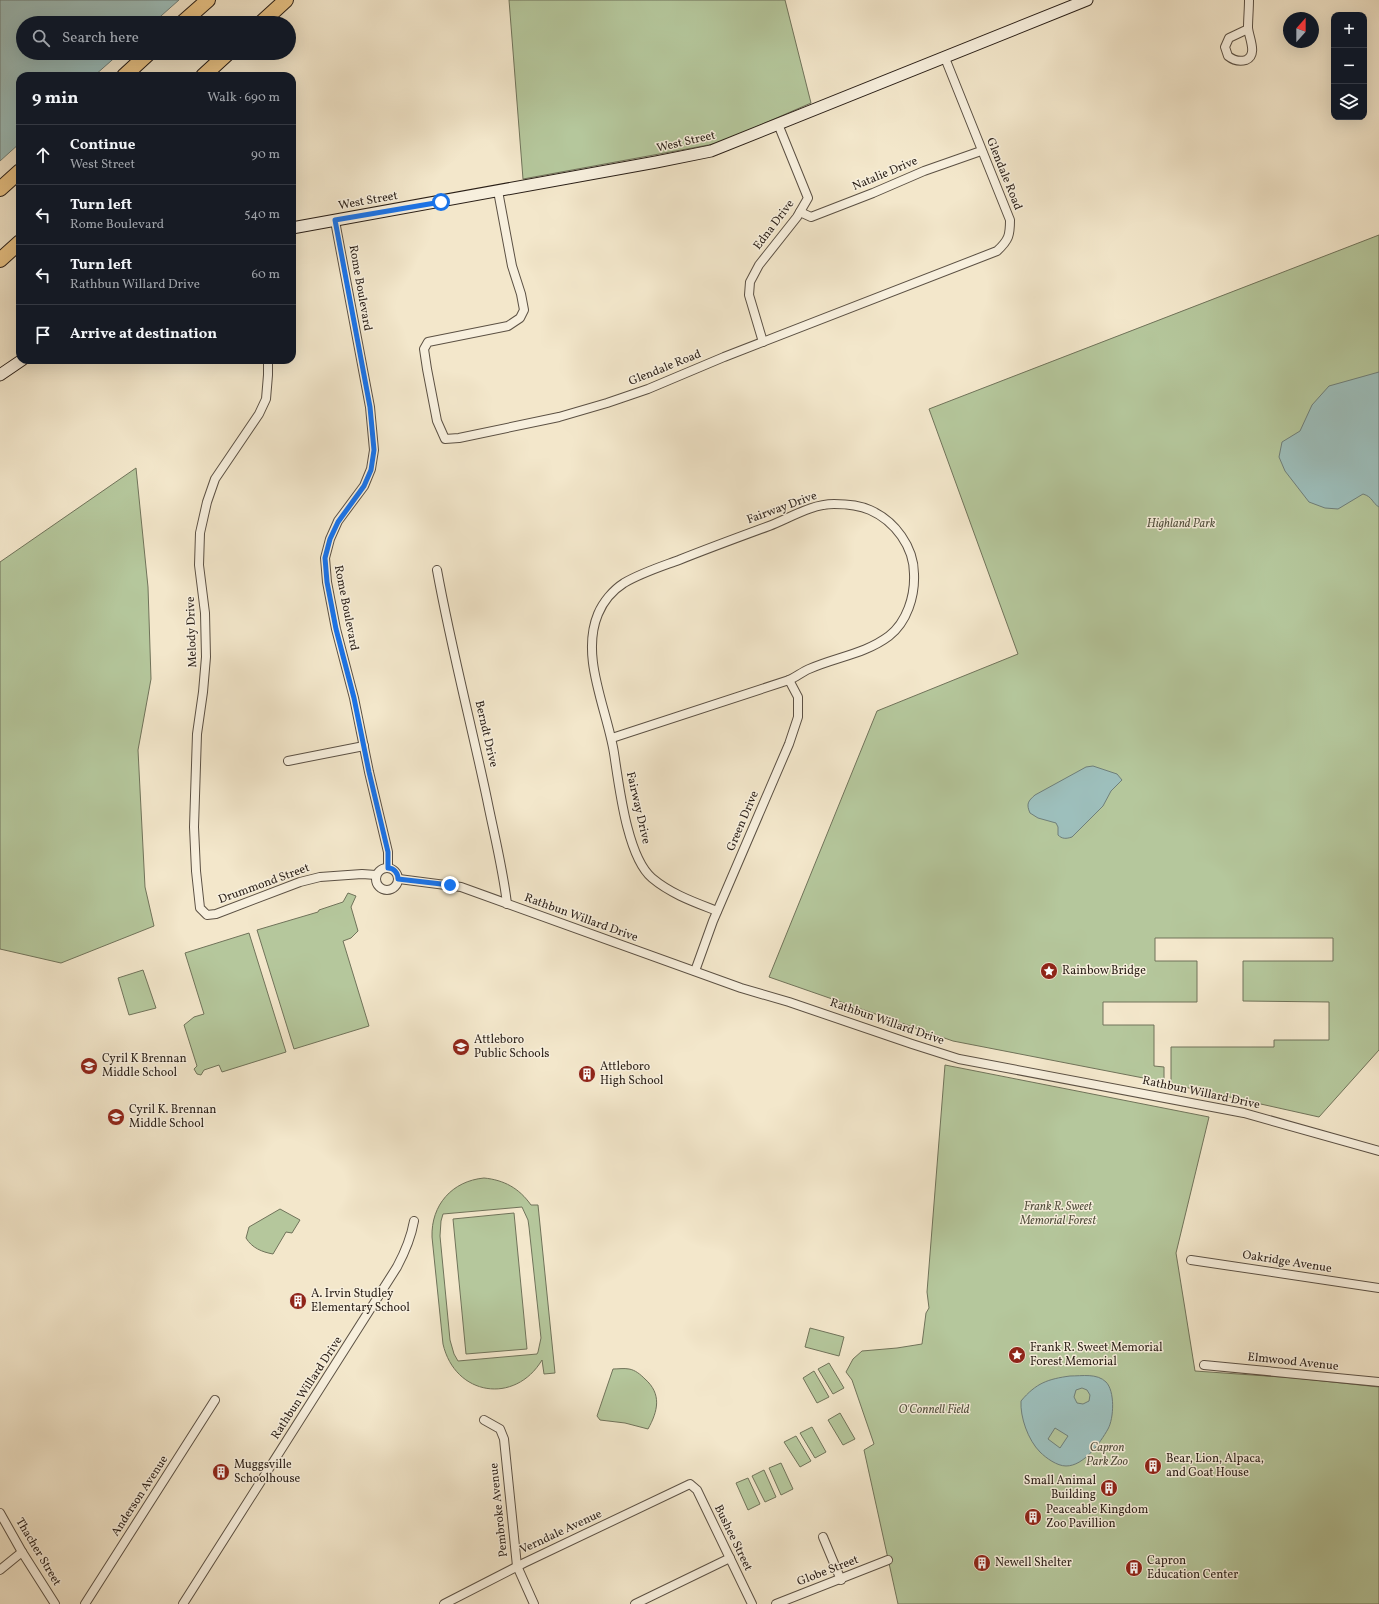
<!DOCTYPE html>
<meta charset="utf-8">
<style>
body{margin:0;font-family:Vollkorn,serif;background:#242831;color:#f1f3f6}
.controls{position:absolute;right:12px;top:12px;display:grid;overflow:hidden;border-radius:8px;box-shadow:0 4px 16px #0002}
.controls button{width:36px;height:36px;display:grid;place-items:center;padding:0;border:0;border-bottom:1px solid #363941;background:#171b24;color:#f1f3f6;font:20px sans-serif}
.compass{position:absolute;left:1283px;top:12px;width:36px;height:36px;border-radius:50%;background:#171b24;box-shadow:0 4px 16px #0002;rotate:21deg}
.stop{position:absolute;width:12px;height:12px;margin:-9px;border:3px solid #1a73e8;border-radius:50%;background:#fff}
.stop.end{background:#1a73e8;border-color:#fff;box-shadow:0 1px 4px #0008}
.list{margin:0;padding:0;list-style:none}
h2{display:flex;justify-content:space-between;align-items:center;height:52px;margin:0;padding:0 16px;font-size:17px}
h2 small{font-size:13px;font-weight:400;color:#9ea1a6}
.list li{display:grid;grid-template-columns:26px 1fr auto;gap:12px;align-items:center;box-sizing:border-box;height:60px;padding:0 16px;border-top:1px solid #363941}
.list b{display:block;font-size:15px;white-space:nowrap}
.list p{margin:0;font-size:13px;white-space:nowrap;color:#9ea1a6}
.list em{font-size:13px;font-style:normal;color:#9ea1a6}
.icon{flex:none;width:22px;height:22px;fill:none;stroke:currentColor;stroke-width:2;stroke-linecap:round;stroke-linejoin:round}
.map{position:relative;flex:none;width:1379px;height:1604px;overflow:hidden}
.search{position:absolute;background:#171b24;box-shadow:0 4px 16px #0002;left:16px;top:16px;width:280px;height:44px;display:flex;align-items:center;gap:10px;box-sizing:border-box;padding:0 14px;border-radius:22px;color:#9ea1a6;font-size:15px}
.panel{position:absolute;background:#171b24;box-shadow:0 4px 16px #0002;left:16px;top:72px;width:280px;height:292px;border-radius:12px}
.map>svg:first-child{display:block}
.green{fill:#b5c79c;stroke:#70735a;fill-rule:evenodd}
.water{fill:#9dbfbc;stroke:#6f7f7a;fill-rule:evenodd}
.lines{fill:none;stroke-linecap:round;stroke-linejoin:round}
.street-casing{stroke:#5c5144;stroke-width:10}
.secondary-casing{stroke:#2a1f17;stroke-width:13}
.highway-casing{stroke:#2a1f17;stroke-width:16}
.street{stroke:#f7efdd;stroke-width:8}
.secondary{stroke:#f7efdd;stroke-width:11}
.highway{stroke:#eac486;stroke-width:14}
.route{stroke:#1a73e8;stroke-width:5}
.labels{text-anchor:middle;dominant-baseline:central;stroke-width:3;stroke-linejoin:round;paint-order:stroke}
.street-label{font-size:12px;fill:#2a1f17;stroke:#f7efdd}
.park-label{font-size:12px;font-style:italic;fill:#54513f;stroke:#f7efdd}
.poi-label{font-size:12px;fill:#2a1f17;stroke:#f7efdd;text-anchor:start}
</style>
<div class="map">
<svg width="1379" height="1604" viewBox="0 0 1379 1604">
<rect width="100%" height="100%" fill="#f3e7cb"/>
<filter id="stains"><feTurbulence type="fractalNoise" baseFrequency=".005" numOctaves="4"/><feColorMatrix values="0 0 0 0 .2 0 0 0 0 .09 0 0 0 0 .02 0 0 0 .5 -.17"/></filter>
<radialGradient id="worn" r=".72"><stop offset=".6" stop-color="#630" stop-opacity="0"/><stop offset="1" stop-color="#630" stop-opacity=".3"/></radialGradient>
<g class="green">
<polygon points="509,0 785,0 811,103 719,143 523,179"/>
<polygon points="1379,235 1379,1050 1319,1117 1171,1084 1171,1047 1274,1047 1274,1040 1329,1040 1329,1002 1243,1001 1243,961 1333,961 1333,938 1155,938 1155,961 1197,961 1197,1002 1103,1002 1103,1025 1154,1025 1154,1066 1164,1067 1164,1082 953,1041 769,977 877,711 1018,654 929,409"/>
<polygon points="136,468 148,587 151,679 138,750 145,887 154,926 61,963 0,949 0,562"/>
<polygon points="348,893 356,896 351,907 358,931 351,938 343,941 369,1026 294,1049 257,930 318,912 319,910 343,902"/>
<polygon points="249,933 286,1052 222,1072 219,1065 204,1070 201,1075 197,1074 194,1069 197,1066 184,1025 194,1017 204,1014 185,953"/>
<polygon points="143,970 156,1008 129,1015 118,978"/>
<polygon points="945,1065 1209,1117 1176,1253 1195,1371 1295,1378 1379,1387 1379,1604 898,1604 864,1450 874,1444 852,1380 846,1372 853,1359 862,1351 897,1348 922,1344 926,1313 929,1308 927,1292"/>
<path d="M484,1178C504,1180 519,1188 531,1205H538L555,1373L544,1374L542,1360C515,1405 455,1396 443,1344L432,1237C431,1205 452,1181 484,1178ZM522,1207L528,1220L529,1227L541,1338L538,1352L537,1354L458,1361L454,1354L450,1340L440,1236L441,1221L443,1214Z"/>
<path d="M280,1209L300,1220L292,1233L286,1232L273,1254C262,1252 252,1248 246,1238L249,1227Z"/>
<polygon points="514,1213 527,1349 466,1354 453,1219"/>
<polygon points="810,1328 844,1337 839,1356 805,1347"/>
<polygon points="829,1363 844,1388 833,1394 818,1369"/>
<path d="M613,1369C618,1369 624,1368 629,1369C635,1370 640,1374 645,1379C662,1394 658,1411 648,1429L625,1423L600,1420L597,1416Z"/>
<polygon points="814,1371 829,1397 817,1403 803,1378"/>
<polygon points="840,1413 855,1439 843,1445 828,1420"/>
<polygon points="812,1427 826,1452 815,1458 800,1433"/>
<polygon points="796,1436 811,1461 800,1467 784,1442"/>
<polygon points="781,1463 793,1489 781,1495 769,1468"/>
<polygon points="764,1470 776,1497 765,1502 752,1476"/>
<polygon points="748,1478 760,1504 748,1510 736,1483"/>
</g>
<g class="water">
<polygon points="0,0 179,0 153,23 23,23 23,53 120,53 94,76 20,76 20,143 0,161"/>
<path d="M1379,372V507C1372,503 1373,497 1363,494L1338,509L1325,508L1309,502L1285,471L1279,457L1282,442L1300,431L1312,405L1329,386Z"/>
<path d="M1093,766L1117,774L1122,780L1111,791L1103,806L1072,837C1066,839 1062,839 1058,835V827L1056,823L1038,818L1030,813C1026,804 1028,801 1035,795L1086,767Z"/>
<path d="M1070,1376C1082,1376 1097,1373 1106,1382C1115,1391 1114,1418 1108,1429C1100,1443 1084,1466 1066,1466C1057,1466 1046,1458 1040,1452C1028,1440 1020,1417 1021,1401C1036,1383 1048,1379 1070,1376ZM1082,1388L1087,1390L1090,1395L1089,1401L1083,1404L1077,1403L1074,1397L1076,1390ZM1055,1428L1068,1436L1060,1448L1048,1439Z"/>
</g>
<g class="lines">
<g class="street-casing">
<g id="street">
<path d="M1248,29L1229,38L1225,47L1228,56C1233,60 1239,62 1246,60C1258,55 1249,38 1248,28C1248,19 1249,9 1249,0"/>
<path d="M498,191L512,266L521,294L524,310L520,318L508,326L428,342L424,349L427,369L437,421L445,439L459,438L559,417L607,403L648,389L724,357L997,251C1009,240 1010,235 1010,220L945,58"/>
<polyline points="800,212 811,217 873,193 924,171 981,151"/>
<polyline points="335,221 370,407 374,450 371,469 364,486 338,521 330,539 325,558 327,582 336,629 354,698 369,772 388,852 388,868"/>
<polyline points="763,342 749,295 750,282 759,265 797,217 808,198 778,124"/>
<polyline points="268,360 268,375 266,399 259,414 215,479 207,502 200,533 199,565 205,613 206,657 203,692 197,734 194,827 196,871 200,908 207,915 216,914 300,882 320,877 362,874 376,875"/>
<path d="M437,570C451,647 471,723 487,799C494,834 503,869 507,904"/>
<path d="M612,738L789,680C796,677 802,672 809,669C836,657 865,654 889,636C907,622 915,596 914,574C914,547 895,521 870,510C859,505 845,504 834,504C811,504 790,518 769,526C739,537 709,548 679,560C660,567 641,573 624,583C613,590 603,602 598,614C580,657 607,709 614,753C619,785 627,857 652,878C671,894 694,902 717,911"/>
<polyline points="288,761 364,746"/>
<circle cx="387" cy="879" r="11"/>
<polyline points="399,879 461,887 741,988 789,1002 912,1044 959,1059 1244,1113 1379,1151"/>
<polyline points="695,971 713,921 789,744 798,717 798,697 789,680"/>
<polyline points="1191,1260 1379,1288"/>
<polyline points="1204,1365 1379,1382"/>
<polyline points="484,1420 500,1429 504,1439 517,1566 534,1604"/>
<polyline points="0,1513 22,1552 55,1604"/>
<polyline points="823,1537 841,1580"/>
<polyline points="0,1570 22,1552"/>
<polyline points="85,1604 215,1400"/>
<path d="M183,1604L397,1267C405,1252 411,1238 414,1221"/>
<polyline points="444,1604 524,1563 690,1484 697,1490 752,1604"/>
<polyline points="635,1604 730,1558"/>
<polyline points="776,1604 888,1560"/>
</g>
</g>
<g class="secondary-casing">
<g id="secondary">
<polyline points="292,228 656,162 711,151 1087,0"/>
<polyline points="0,375 22,360"/>
</g>
</g>
<g class="highway-casing">
<g id="highway">
<polyline points="182,23 208,0"/>
<polyline points="261,23 286,0"/>
<polyline points="124,76 149,53"/>
<polyline points="203,76 228,53"/>
<polyline points="0,189 20,171"/>
<polyline points="0,260 20,242"/>
</g>
</g>
<use href="#street" class="street"/>
<use href="#secondary" class="secondary"/>
<use href="#highway" class="highway"/>
</g>
<g class="lines">
<path class="route" d="M441,202L335,220L370,407L374,450L371,470L364,486L338,522L330,539L325,558L327,582L336,629L354,698L369,772L388,852V868C394,868 398,873 398,879L450,885"/>
</g>
<defs>
<g id="sight-disc" transform="scale(0.9)"><circle r="9.5" fill="#8f2418" stroke="#f7efdd"/><path d="M0-6L1.8-2.2L6-1.7L2.9 1.2L3.7 5.4L0 3.3L-3.7 5.4L-2.9 1.2L-6-1.7L-1.8-2.2Z" fill="#fff"/></g>
<g id="school-disc" transform="scale(0.9)"><circle r="9.5" fill="#8f2418" stroke="#f7efdd"/><path d="M0-5L7-2L0 1L-7-2ZM-4 1L0 2.5L4 1V4Q0 6-4 4Z" fill="#fff"/></g>
<g id="building-disc" transform="scale(0.9)"><circle r="9.5" fill="#8f2418" stroke="#f7efdd"/><path d="M-4-6H4V6H1V3H-1V6H-4ZM-2.5-4.3h1.7v1.8h-1.7ZM.8-4.3h1.7v1.8H.8ZM-2.5-1h1.7V.8h-1.7ZM.8-1h1.7V.8H.8Z" fill="#fff"/></g>
</defs>
<g fill-rule="evenodd">
<use href="#sight-disc" x="1049" y="971"/>
<use href="#school-disc" x="461" y="1047"/>
<use href="#school-disc" x="89" y="1066"/>
<use href="#building-disc" x="587" y="1074"/>
<use href="#school-disc" x="116" y="1117"/>
<use href="#building-disc" x="298" y="1301"/>
<use href="#sight-disc" x="1017" y="1355"/>
<use href="#building-disc" x="1153" y="1466"/>
<use href="#building-disc" x="221" y="1472"/>
<use href="#building-disc" x="1109" y="1488"/>
<use href="#building-disc" x="1033" y="1517"/>
<use href="#building-disc" x="982" y="1563"/>
<use href="#building-disc" x="1134" y="1568"/>
</g>
<g class="labels">
<g class="street-label">
<text transform="translate(686 142) rotate(-13)">West Street</text>
<text transform="translate(885 174) rotate(-23)">Natalie Drive</text>
<text transform="translate(1004 174) rotate(68)">Glendale Road</text>
<text transform="translate(368 201) rotate(-10)">West Street</text>
<text transform="translate(774 225) rotate(-53)">Edna Drive</text>
<text transform="translate(360 288) rotate(80)">Rome Boulevard</text>
<text transform="translate(665 368) rotate(-22)">Glendale Road</text>
<text transform="translate(782 508) rotate(-20)">Fairway Drive</text>
<text transform="translate(346 608) rotate(79)">Rome Boulevard</text>
<text transform="translate(192 632) rotate(-92)">Melody Drive</text>
<text transform="translate(486 734) rotate(77)">Berndt Drive</text>
<text transform="translate(638 808) rotate(77)">Fairway Drive</text>
<text transform="translate(743 821) rotate(-67)">Green Drive</text>
<text transform="translate(264 884) rotate(-20)">Drummond Street</text>
<text transform="translate(581 918) rotate(20)">Rathbun Willard Drive</text>
<text transform="translate(887 1022) rotate(19)">Rathbun Willard Drive</text>
<text transform="translate(1201 1093) rotate(12)">Rathbun Willard Drive</text>
<text transform="translate(1287 1262) rotate(9)">Oakridge Avenue</text>
<text transform="translate(1293 1362) rotate(6)">Elmwood Avenue</text>
<text transform="translate(307 1388) rotate(-57)">Rathbun Willard Drive</text>
<text transform="translate(140 1496) rotate(-57)">Anderson Avenue</text>
<text transform="translate(499 1510) rotate(-96)">Pembroke Avenue</text>
<text transform="translate(561 1532) rotate(-25)">Verndale Avenue</text>
<text transform="translate(733 1538) rotate(64)">Bushee Street</text>
<text transform="translate(38 1552) rotate(59)">Thacher Street</text>
<text transform="translate(828 1571) rotate(-21)">Globe Street</text>
</g>
<g class="park-label">
<text x="1181" y="524">Highland Park</text>
<text x="1058" y="1207">Frank R. Sweet<tspan x="1058" dy="14">Memorial Forest</tspan></text>
<text x="934" y="1410">O'Connell Field</text>
<text x="1107" y="1448">Capron<tspan x="1107" dy="14">Park Zoo</tspan></text>
</g>
<g class="poi-label">
<text x="1062" y="971">Rainbow Bridge</text>
<text x="474" y="1040">Attleboro<tspan x="474" dy="14">Public Schools</tspan></text>
<text x="102" y="1059">Cyril K Brennan<tspan x="102" dy="14">Middle School</tspan></text>
<text x="600" y="1067">Attleboro<tspan x="600" dy="14">High School</tspan></text>
<text x="129" y="1110">Cyril K. Brennan<tspan x="129" dy="14">Middle School</tspan></text>
<text x="311" y="1294">A. Irvin Studley<tspan x="311" dy="14">Elementary School</tspan></text>
<text x="1030" y="1348">Frank R. Sweet Memorial<tspan x="1030" dy="14">Forest Memorial</tspan></text>
<text x="1166" y="1459">Bear, Lion, Alpaca,<tspan x="1166" dy="14">and Goat House</tspan></text>
<text x="234" y="1465">Muggsville<tspan x="234" dy="14">Schoolhouse</tspan></text>
<text x="1096" y="1481" text-anchor="end">Small Animal<tspan x="1096" dy="14">Building</tspan></text>
<text x="1046" y="1510">Peaceable Kingdom<tspan x="1046" dy="14">Zoo Pavillion</tspan></text>
<text x="1147" y="1561">Capron<tspan x="1147" dy="14">Education Center</tspan></text>
<text x="995" y="1563">Newell Shelter</text>
</g>
</g>
<rect width="100%" height="100%" filter="url(#stains)"/>
<rect width="100%" height="100%" fill="url(#worn)"/>
</svg>
<div class="controls">
<button>+</button>
<button>−</button>
<button><svg class="icon" aria-label="layers" viewBox="0 0 24 24"><path d="M12 4l9 5-9 5-9-5zM3 14l9 5 9-5"/></svg></button>
</div>
<svg class="compass" viewBox="-18 -18 36 36"><path d="M0-13l5 13h-10z" fill="#e53935"/><path d="M0 13l5-13h-10z" fill="#9ea1a6"/></svg>
<div class="stop" style="left:441px;top:202px"></div>
<div class="stop end" style="left:450px;top:885px"></div>
<div class="search"><svg class="icon" aria-label="search" viewBox="0 0 24 24"><circle cx="10" cy="10" r="6"/><path d="M15 15l6 6"/></svg>Search here</div>
<section class="panel">
<h2>9 min<small>Walk · 690 m</small></h2>
<ul class="list">
<li><svg class="icon" aria-label="ahead" viewBox="0 0 24 24"><path d="M12 20V5M6 11l6-6 6 6"/></svg><div><b>Continue</b><p>West Street</p></div><em>90 m</em></li>
<li><svg class="icon" aria-label="left" viewBox="0 0 24 24"><path d="M17 20v-9H6M10 6l-5 5 5 5"/></svg><div><b>Turn left</b><p>Rome Boulevard</p></div><em>540 m</em></li>
<li><svg class="icon" aria-label="left" viewBox="0 0 24 24"><path d="M17 20v-9H6M10 6l-5 5 5 5"/></svg><div><b>Turn left</b><p>Rathbun Willard Drive</p></div><em>60 m</em></li>
<li><svg class="icon" aria-label="arrive" viewBox="0 0 24 24"><path d="M6 21V4h12l-3 4 3 4H6"/></svg><div><b>Arrive at destination</b></div></li>
</ul>
</section>
</div>
